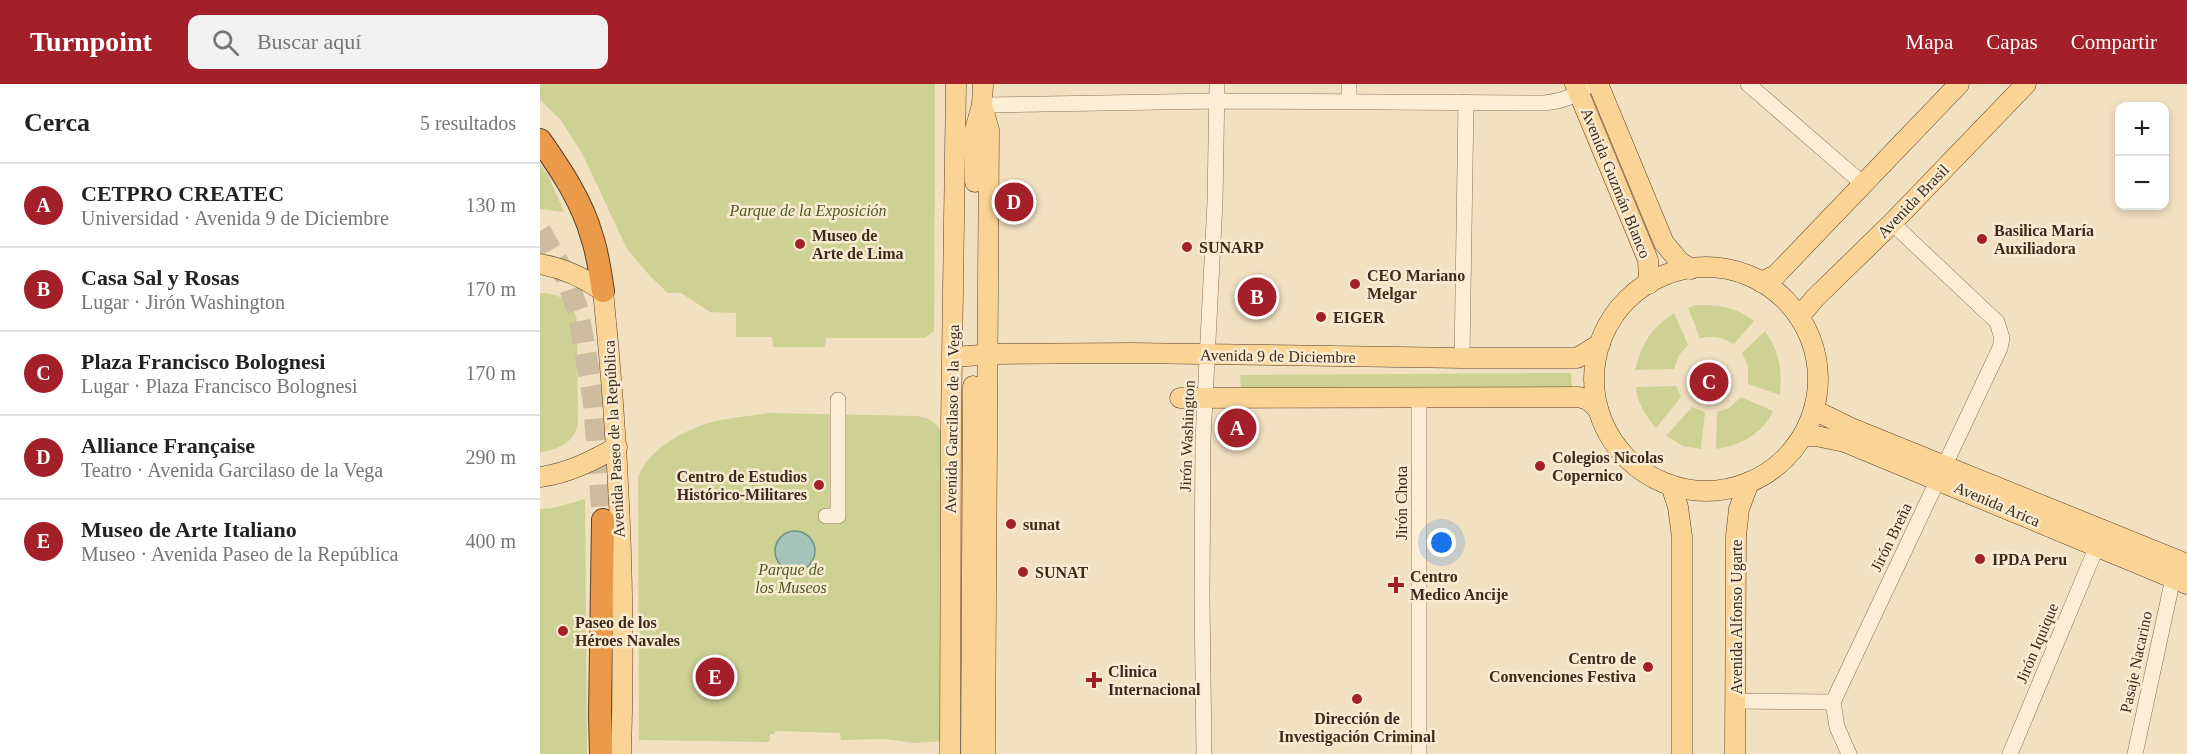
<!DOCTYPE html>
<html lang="es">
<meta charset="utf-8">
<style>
body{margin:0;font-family:"Times New Roman",serif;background:#f2f2f2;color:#222}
.controls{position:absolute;right:18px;top:18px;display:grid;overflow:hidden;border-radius:12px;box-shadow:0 3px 9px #0003}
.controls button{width:54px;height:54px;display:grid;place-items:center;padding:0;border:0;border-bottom:2px solid #e0e0e0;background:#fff;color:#222;font:30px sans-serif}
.you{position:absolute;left:902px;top:459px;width:21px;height:21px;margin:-15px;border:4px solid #fff;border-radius:50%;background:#1a73e8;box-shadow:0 0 0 9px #1a73e833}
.badge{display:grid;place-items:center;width:39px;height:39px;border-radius:50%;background:#a32029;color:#fff;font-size:20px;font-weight:700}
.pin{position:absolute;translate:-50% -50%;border:3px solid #fff;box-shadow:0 2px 6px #0006}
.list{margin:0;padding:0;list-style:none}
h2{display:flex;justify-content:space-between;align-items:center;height:78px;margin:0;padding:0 24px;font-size:26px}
h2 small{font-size:20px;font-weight:400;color:#767676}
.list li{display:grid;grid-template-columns:39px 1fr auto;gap:18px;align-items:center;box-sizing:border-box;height:84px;padding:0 24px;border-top:2px solid #e0e0e0}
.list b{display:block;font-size:22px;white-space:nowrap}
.list p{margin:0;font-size:20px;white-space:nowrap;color:#767676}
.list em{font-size:20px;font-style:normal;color:#767676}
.icon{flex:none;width:33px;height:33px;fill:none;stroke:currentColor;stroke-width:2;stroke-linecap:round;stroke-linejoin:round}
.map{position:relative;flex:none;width:1647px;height:670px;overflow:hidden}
header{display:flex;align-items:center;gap:36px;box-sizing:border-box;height:84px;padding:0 30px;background:#a32029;color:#fff}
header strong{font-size:28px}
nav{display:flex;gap:33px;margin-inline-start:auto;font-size:21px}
.search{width:420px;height:54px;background:#f2f2f2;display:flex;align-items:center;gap:15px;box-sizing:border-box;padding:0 21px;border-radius:12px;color:#767676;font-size:22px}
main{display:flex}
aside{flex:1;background:#fff}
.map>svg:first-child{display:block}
.green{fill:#ced194}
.water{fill:#a4c4b9;stroke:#6a9387;stroke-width:1.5}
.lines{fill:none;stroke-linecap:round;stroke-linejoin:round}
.highway-tunnel{stroke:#cebca0;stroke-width:22;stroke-dasharray:22 11;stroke-linecap:butt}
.minor-casing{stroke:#8e7156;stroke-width:16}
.major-casing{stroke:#5b3f2b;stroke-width:21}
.highway-casing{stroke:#5b3f2b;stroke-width:24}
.minor{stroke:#fceed5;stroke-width:15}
.major{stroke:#f9d495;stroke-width:20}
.highway{stroke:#ea9a49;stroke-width:22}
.poi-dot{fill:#a32029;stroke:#f9ebd1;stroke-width:2}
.labels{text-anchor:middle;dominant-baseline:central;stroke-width:5;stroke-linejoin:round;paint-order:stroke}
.street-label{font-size:16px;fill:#3c2a1c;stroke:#f9ebd1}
.park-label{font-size:16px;font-style:italic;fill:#4f5a21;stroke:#f9ebd1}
.poi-label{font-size:16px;font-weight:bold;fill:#3c2a1c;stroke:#f9ebd1;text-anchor:start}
</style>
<header>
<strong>Turnpoint</strong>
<div class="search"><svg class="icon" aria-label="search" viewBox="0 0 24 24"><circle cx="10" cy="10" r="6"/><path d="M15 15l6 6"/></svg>Buscar aquí</div>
<nav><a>Mapa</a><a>Capas</a><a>Compartir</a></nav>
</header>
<main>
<aside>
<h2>Cerca<small>5 resultados</small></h2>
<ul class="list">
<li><span class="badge">A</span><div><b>CETPRO CREATEC</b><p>Universidad · Avenida 9 de Diciembre</p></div><em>130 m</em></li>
<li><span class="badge">B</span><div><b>Casa Sal y Rosas</b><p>Lugar · Jirón Washington</p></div><em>170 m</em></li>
<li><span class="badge">C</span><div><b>Plaza Francisco Bolognesi</b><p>Lugar · Plaza Francisco Bolognesi</p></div><em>170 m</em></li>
<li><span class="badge">D</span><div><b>Alliance Française</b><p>Teatro · Avenida Garcilaso de la Vega</p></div><em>290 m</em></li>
<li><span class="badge">E</span><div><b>Museo de Arte Italiano</b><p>Museo · Avenida Paseo de la República</p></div><em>400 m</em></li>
</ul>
</aside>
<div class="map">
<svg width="1647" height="670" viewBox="0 0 1647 670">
<rect width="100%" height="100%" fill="#f2e1c1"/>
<g class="green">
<polygon points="0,0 395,0 394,247 385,254 286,254 285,263 233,263 232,253 196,253 196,229 170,228 141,209 128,209 110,192 87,165 42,69 20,35 0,16"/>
<polygon points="0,80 9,93 24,128 0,125"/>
<path d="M0,209C20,209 36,219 37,239L38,340C33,360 19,365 0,368Z"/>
<path d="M1156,221C1179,221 1196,223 1214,237L1194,260C1182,253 1173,252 1160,254L1148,224Z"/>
<path d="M1134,229L1148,261L1139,271L1134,285L1095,286C1103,257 1110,246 1134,229Z"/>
<path d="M1225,247C1240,270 1242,284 1240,311L1208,300V282L1202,269Z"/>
<polygon points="1031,289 1032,303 701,305 700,291"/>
<path d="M1136,302L1141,313L1116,344C1106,332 1097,319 1096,303Z"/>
<path d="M1201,313L1233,327C1223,350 1199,362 1176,365L1177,328L1189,324Z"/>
<polygon points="1152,323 1165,328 1161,365 1143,362 1126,352"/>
<path d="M228,329L377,332C391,334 398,339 403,353L402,657L375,659L346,655L301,656L300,649L235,647V650H230V658L99,656L98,393C109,364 147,344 176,337C193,333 211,332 228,329Z"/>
<polygon points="418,336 424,336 426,670 421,670"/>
<polygon points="45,415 47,670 0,670 0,425 13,424"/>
</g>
<circle class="water" cx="255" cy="467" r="20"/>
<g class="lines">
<polyline class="highway-tunnel" points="0,147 26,193 38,227 54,319 63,436"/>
<g class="minor-casing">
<g id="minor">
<polyline points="1208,0 1323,100"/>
<polyline points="809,17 809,0"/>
<path d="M442,21L677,17L1004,19C1023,17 1036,12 1050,0"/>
<polyline points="922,274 926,18"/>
<polyline points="879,312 879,670"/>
<polyline points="286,432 298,432 298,316"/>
<polyline points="1195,617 1293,618"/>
<polyline points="664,670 662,514 663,355 675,118 677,0"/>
<polyline points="1309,670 1297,643 1293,618 1460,264 1462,254 1457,238 1352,139"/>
<polyline points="1470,670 1557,462"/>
<polyline points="1595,670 1635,485"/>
</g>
</g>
<g class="major-casing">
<g id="major">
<polyline points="443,0 442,21 449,46 445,670"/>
<polyline points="1035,0 1108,176 1109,200"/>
<polyline points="1058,0 1124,159 1140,178 1151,185"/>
<polyline points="435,98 435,46 442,21"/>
<path d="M0,180C24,184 43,193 63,207C79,361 86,516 81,670"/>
<circle cx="1166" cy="295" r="112"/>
<polyline points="1221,198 1236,191 1419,0"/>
<polyline points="1259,233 1275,214 1352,139 1486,0"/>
<polyline points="413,273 455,270 592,269 922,274 1037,274 1060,260"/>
<polyline points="640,314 1039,313 1048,316 1058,325"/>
<polyline points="1274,326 1311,344 1647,480"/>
<polyline points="1263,352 1276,352 1305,358 1647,500"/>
<path d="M0,393C29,389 52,377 77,363"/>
<polyline points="1131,401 1138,423 1142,453 1142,670"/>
<polyline points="410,670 411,343 416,0"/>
<polyline points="431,670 433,302"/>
<polyline points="1195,670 1196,452 1199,425 1209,398"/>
</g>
</g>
<g class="highway-casing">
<g id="highway">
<path d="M0,56C21,86 42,117 52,153C58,170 60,189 63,207"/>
<polyline points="61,670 60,631 63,436"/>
</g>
</g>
<use href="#minor" class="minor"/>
<use href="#major" class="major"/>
<use href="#highway" class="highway"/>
</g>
<g class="poi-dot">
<circle cx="1442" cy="155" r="6"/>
<circle cx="260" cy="160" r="6"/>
<circle cx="647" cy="163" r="6"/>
<circle cx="815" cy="200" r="6"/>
<circle cx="781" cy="233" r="6"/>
<circle cx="1000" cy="382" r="6"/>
<circle cx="279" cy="401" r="6"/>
<circle cx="471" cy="440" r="6"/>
<circle cx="1440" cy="475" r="6"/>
<circle cx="483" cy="488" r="6"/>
<path d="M853 492h6v6h6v6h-6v6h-6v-6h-6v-6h6z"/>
<circle cx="23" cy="547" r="6"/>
<circle cx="1108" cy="583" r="6"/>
<path d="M551 587h6v6h6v6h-6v6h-6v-6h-6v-6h6z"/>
<circle cx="817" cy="615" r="6"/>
</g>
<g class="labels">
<g class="street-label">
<text transform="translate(1076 99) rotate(68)">Avenida Guzmán Blanco</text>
<text transform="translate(1373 117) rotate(-46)">Avenida Brasil</text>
<text transform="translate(738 272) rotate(1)">Avenida 9 de Diciembre</text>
<text transform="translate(412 335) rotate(-89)">Avenida Garcilaso de la Vega</text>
<text transform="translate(647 352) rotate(-88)">Jirón Washington</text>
<text transform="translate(74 355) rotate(-93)">Avenida Paseo de la República</text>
<text transform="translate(861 419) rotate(-90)">Jirón Chota</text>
<text transform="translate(1457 420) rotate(23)">Avenida Arica</text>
<text transform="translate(1351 453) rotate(-64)">Jirón Breña</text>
<text transform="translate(1196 533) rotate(-90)">Avenida Alfonso Ugarte</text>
<text transform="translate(1497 559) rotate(-67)">Jirón Iquique</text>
<text transform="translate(1596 578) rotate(-78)">Pasaje Nacarino</text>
</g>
<g class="park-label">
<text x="268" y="126">Parque de la Exposición</text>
<text x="251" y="485">Parque de<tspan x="251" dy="18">los Museos</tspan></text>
</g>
<g class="poi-label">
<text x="1454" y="146">Basilica María<tspan x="1454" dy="18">Auxiliadora</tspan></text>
<text x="272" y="151">Museo de<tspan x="272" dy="18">Arte de Lima</tspan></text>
<text x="659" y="163">SUNARP</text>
<text x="827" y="191">CEO Mariano<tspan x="827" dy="18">Melgar</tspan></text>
<text x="793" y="233">EIGER</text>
<text x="1012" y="373">Colegios Nicolas<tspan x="1012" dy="18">Copernico</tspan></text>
<text x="267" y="392" text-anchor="end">Centro de Estudios<tspan x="267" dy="18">Histórico-Militares</tspan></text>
<text x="483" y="440">sunat</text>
<text x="1452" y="475">IPDA Peru</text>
<text x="495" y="488">SUNAT</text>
<text x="870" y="492">Centro<tspan x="870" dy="18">Medico Ancije</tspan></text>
<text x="35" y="538">Paseo de los<tspan x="35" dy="18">Héroes Navales</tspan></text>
<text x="1096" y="574" text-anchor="end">Centro de<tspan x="1096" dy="18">Convenciones Festiva</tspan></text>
<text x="568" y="587">Clinica<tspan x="568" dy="18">Internacional</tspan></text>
<text x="817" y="634" text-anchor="middle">Dirección de<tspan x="817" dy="18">Investigación Criminal</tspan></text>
</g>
</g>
</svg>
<div class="controls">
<button>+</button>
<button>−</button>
</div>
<div class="you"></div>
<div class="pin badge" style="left:697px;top:344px">A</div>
<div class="pin badge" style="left:717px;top:213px">B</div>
<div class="pin badge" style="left:1169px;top:298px">C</div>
<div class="pin badge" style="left:474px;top:118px">D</div>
<div class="pin badge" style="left:175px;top:593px">E</div>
</div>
</main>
